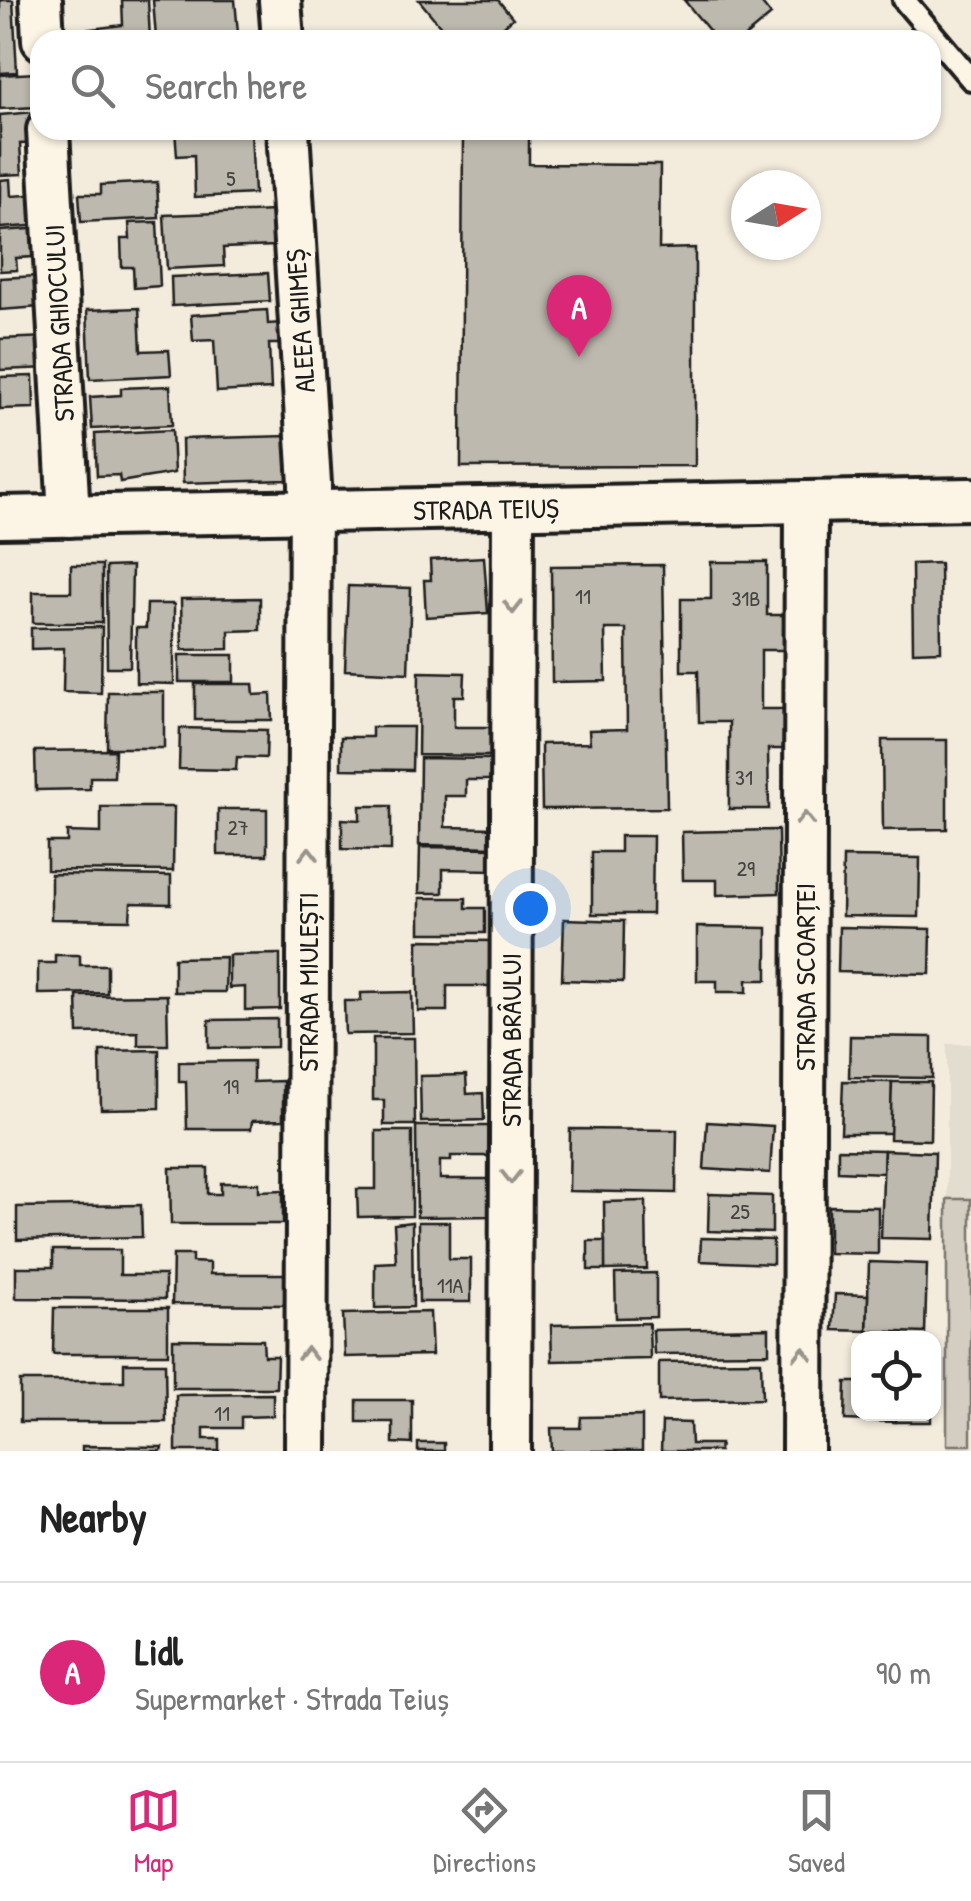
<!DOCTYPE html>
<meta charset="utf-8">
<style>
body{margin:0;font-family:"Patrick Hand",sans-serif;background:#f2f2f2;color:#222}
.controls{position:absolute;right:30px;bottom:30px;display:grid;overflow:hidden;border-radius:20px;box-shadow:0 2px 8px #0004}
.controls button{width:90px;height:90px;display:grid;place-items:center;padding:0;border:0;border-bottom:2px solid #e0e0e0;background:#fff;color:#222;font:50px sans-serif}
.compass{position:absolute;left:731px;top:170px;width:90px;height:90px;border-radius:50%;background:#fff;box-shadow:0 2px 8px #0004;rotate:79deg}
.you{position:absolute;left:530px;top:908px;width:35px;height:35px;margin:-25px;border:8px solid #fff;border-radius:50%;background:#1a73e8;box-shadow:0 0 0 15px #1a73e833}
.badge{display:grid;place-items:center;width:65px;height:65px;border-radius:50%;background:#db2777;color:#fff;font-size:32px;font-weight:700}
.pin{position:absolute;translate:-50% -82px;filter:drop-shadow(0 2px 5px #0008)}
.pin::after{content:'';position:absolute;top:52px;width:35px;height:30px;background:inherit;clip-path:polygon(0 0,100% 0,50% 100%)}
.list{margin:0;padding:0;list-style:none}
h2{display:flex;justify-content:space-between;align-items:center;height:130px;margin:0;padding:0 40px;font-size:42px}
h2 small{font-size:32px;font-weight:400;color:#767676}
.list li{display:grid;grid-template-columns:65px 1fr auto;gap:30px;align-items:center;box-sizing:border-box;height:180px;padding:0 40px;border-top:2px solid #e0e0e0}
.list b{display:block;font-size:38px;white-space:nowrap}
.list p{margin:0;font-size:32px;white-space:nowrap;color:#767676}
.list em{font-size:32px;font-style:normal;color:#767676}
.icon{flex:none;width:55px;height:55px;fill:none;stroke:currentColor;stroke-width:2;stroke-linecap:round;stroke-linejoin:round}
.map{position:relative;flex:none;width:971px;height:1451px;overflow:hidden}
.search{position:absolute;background:#fff;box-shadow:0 2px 8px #0004;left:30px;right:30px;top:30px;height:110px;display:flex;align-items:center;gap:25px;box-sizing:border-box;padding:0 35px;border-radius:30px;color:#767676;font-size:38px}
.sheet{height:310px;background:#fff}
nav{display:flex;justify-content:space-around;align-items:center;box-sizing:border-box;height:140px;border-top:2px solid #e0e0e0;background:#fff;font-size:28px;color:#767676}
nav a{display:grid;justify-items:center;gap:5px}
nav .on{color:#db2777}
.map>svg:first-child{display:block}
.built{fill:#e3ddcf}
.green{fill:#d3cec1;stroke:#78756e;stroke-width:2.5}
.building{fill:#beb9ae;stroke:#1c1c1c;stroke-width:2.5}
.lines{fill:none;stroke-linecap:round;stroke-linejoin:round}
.service-casing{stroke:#1c1c1c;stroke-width:28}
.minor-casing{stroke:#1c1c1c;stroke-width:48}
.service{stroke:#fcf5e5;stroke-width:20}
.minor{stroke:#fcf5e5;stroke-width:40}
.oneway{stroke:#97938b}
.labels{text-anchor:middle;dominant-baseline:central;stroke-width:8;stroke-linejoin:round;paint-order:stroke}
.number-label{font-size:22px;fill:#444340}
.street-label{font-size:28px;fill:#1c1c1c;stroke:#fcf5e5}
</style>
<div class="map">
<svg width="971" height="1451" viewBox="0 0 971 1451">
<rect width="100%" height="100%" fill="#f3ecdd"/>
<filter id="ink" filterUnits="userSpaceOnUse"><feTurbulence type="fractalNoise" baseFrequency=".01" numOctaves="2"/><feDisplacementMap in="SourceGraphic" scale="20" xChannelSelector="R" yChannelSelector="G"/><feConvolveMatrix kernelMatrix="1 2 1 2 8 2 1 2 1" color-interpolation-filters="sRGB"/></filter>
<g filter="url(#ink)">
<rect class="built" x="947" y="1044" width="24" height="407"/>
<rect class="green" x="947" y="1199" width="24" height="246"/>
<g class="building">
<polygon points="0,0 13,0 17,72 0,73"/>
<polygon points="122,0 148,0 150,40 66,40 66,32 123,25"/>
<polygon points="153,0 235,0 238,33 156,38"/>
<polygon points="419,0 498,0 513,18 488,40 452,40"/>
<polygon points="684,0 759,0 771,15 741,40 717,40"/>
<polygon points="36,73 37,107 0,109 0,75"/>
<polygon points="35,112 37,143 20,144 22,174 0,175 0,115"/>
<polygon points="76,130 152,130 76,136"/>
<polygon points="175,130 251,130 254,194 195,197 194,155 177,156"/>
<polygon points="463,135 529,135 529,164 660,165 659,249 695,248 695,466 461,467"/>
<polygon points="10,179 11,196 43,194 44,225 0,228 0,180"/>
<polygon points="157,182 159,218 81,222 79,194 101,194 101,185"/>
<polygon points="274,211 275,246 223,248 224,266 167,269 164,215"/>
<polygon points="157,222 160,286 134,288 133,267 122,267 121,239 130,239 129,223"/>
<polygon points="45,228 46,247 34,247 34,257 16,258 17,270 0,271 0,231"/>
<polygon points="268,273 270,301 172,306 171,277"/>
<polygon points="38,276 40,307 0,310 0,278"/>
<polygon points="139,308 141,351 169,350 171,375 90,379 87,310"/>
<polygon points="267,310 268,324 281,323 282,344 269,344 271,389 217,392 214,340 193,341 191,315"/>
<polygon points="48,337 50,368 0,370 0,339"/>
<polygon points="33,376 34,408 0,409 0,377"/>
<polygon points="170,386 172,425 92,429 90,397 121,395 121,388"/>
<polygon points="172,430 174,473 120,482 119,475 97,476 95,434"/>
<polygon points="288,436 289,480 183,483 182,439"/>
<polygon points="484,557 488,613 426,617 424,580 431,580 430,560"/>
<polygon points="711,562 767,562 767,615 784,615 784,650 761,650 761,709 791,709 791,749 768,749 769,809 729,809 729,722 699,722 698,671 681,671 681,599 711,599"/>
<polygon points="940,563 941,651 913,652 912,564"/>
<polygon points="71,565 102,565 102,623 33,623 33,592 71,592"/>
<polygon points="663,565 667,808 542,809 541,744 590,743 589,730 627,729 626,629 605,629 606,681 552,682 551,566"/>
<polygon points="132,566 130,667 107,667 106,567"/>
<polygon points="348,586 411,588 408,673 345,670"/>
<polygon points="260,598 260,630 229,631 229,649 182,650 181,599"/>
<polygon points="147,604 174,604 174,684 136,683 136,628 146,628"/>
<polygon points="102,627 101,693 63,692 64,648 31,649 31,628"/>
<rect x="179" y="655" width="55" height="27"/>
<polygon points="419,672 465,673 464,696 454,696 454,727 493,727 492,756 418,755"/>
<polygon points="195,684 253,684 254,695 271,694 272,720 195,720"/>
<polygon points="108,692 164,692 164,748 107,748"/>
<polygon points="372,727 413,727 412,770 341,769 341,737 372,737"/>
<polygon points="180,728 267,730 266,758 237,757 236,770 179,769"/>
<polygon points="882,740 947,740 947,829 883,830"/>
<polygon points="115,750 114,777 90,777 90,789 36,790 35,751"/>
<polygon points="420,758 490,759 490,780 466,780 466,796 445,796 445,827 494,828 494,847 419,845"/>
<polygon points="360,806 391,806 391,850 342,849 342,819 360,820"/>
<polygon points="101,807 174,807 173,871 47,870 47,842 67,842 67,832 101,833"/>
<rect x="218" y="809" width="49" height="46"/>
<polygon points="778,830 779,893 717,895 717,880 683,880 682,832"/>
<polygon points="620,836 653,836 652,914 592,914 592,852 620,852"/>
<polygon points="420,847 494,848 493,870 443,869 443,893 419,893"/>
<polygon points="843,857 920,858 919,917 842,916"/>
<polygon points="51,874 171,876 171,904 131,903 130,920 51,919"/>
<polygon points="420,898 466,898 466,908 485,908 485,933 420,933"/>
<polygon points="564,919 624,921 623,982 562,980"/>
<polygon points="697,927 767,928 767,980 747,980 747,992 717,992 717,981 697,981"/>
<polygon points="839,927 931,929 930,974 838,972"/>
<polygon points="418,940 493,941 494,986 447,986 447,1011 418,1011"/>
<polygon points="280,954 280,1009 245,1010 245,987 229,988 229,955"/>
<polygon points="55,955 80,955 80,965 107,965 107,993 38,994 38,963 55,963"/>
<polygon points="226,957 225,992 174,992 174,958"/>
<polygon points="412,992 413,1033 345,1034 344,1001 361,1001 361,993"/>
<polygon points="167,995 168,1045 138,1045 138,1032 78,1033 77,996"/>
<polygon points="277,1019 277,1047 209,1048 209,1020"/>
<polygon points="850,1036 932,1037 932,1078 849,1077"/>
<polygon points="373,1038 414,1038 415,1125 384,1125 384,1100 373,1100"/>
<polygon points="159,1050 159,1108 101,1109 100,1051"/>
<polygon points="253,1061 253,1082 283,1081 283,1120 252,1121 251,1129 187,1129 186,1082 179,1082 179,1062"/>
<polygon points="466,1075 467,1094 483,1093 484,1120 421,1122 420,1076"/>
<polygon points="843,1081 892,1082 891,1133 841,1133"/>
<polygon points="892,1082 931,1082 930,1140 890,1139"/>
<polygon points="707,1122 773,1126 770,1173 704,1169"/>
<polygon points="416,1126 491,1126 491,1156 451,1156 451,1161 440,1161 440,1179 490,1179 491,1216 417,1217"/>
<polygon points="570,1129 677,1130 676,1193 569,1191"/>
<polygon points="376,1131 412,1131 412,1216 358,1217 357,1189 376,1189"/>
<polygon points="838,1149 884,1150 883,1173 838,1171"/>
<polygon points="884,1150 935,1152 933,1239 881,1238"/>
<polygon points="170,1168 208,1168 208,1194 221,1194 221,1183 259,1183 259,1191 283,1190 283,1224 171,1224"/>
<polygon points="709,1194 772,1196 772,1233 708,1231"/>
<polygon points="646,1201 647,1269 605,1270 604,1202"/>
<polygon points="141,1205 142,1237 17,1240 17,1207"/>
<polygon points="829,1206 878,1207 878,1254 829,1253"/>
<polygon points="412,1222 413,1307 375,1308 375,1263 396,1262 394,1224"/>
<polygon points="418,1222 449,1222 449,1259 471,1259 471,1302 419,1302"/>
<polygon points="701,1238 773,1240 773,1264 700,1261"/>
<rect x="588" y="1241" width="17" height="29"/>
<polygon points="53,1250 120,1250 120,1275 165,1275 165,1299 16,1298 16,1267 53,1267"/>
<polygon points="173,1255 192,1255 192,1262 210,1263 210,1274 287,1274 287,1305 172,1304"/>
<polygon points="869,1262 927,1264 925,1333 867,1331"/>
<polygon points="656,1273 656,1317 616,1318 615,1274"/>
<polygon points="835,1294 868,1295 867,1331 833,1330"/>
<polygon points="54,1308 168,1308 168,1354 53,1354"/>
<polygon points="430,1312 432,1355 345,1357 343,1314"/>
<polygon points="649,1323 650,1359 552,1361 551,1325"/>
<polygon points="769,1328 769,1353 654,1354 653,1330"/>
<polygon points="173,1339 263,1340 264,1356 277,1356 276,1388 173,1388"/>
<polygon points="761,1361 762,1399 659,1401 659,1362"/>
<polygon points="124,1363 165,1363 166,1422 20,1422 20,1381 124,1381"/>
<polygon points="846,1382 858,1382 858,1414 895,1414 895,1422 845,1420"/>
<polygon points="273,1394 273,1416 241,1417 241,1428 204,1428 204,1439 219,1439 219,1451 176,1451 176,1395"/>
<polygon points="357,1400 412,1400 412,1444 393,1443 393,1422 357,1422"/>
<rect x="895" y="1414" width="36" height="8"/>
<polygon points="642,1416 642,1451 552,1451 551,1428 580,1428 581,1417"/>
<polygon points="662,1422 690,1423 691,1444 720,1444 719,1451 661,1451"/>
<rect x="418" y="1443" width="26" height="8"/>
<polygon points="82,1446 162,1447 161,1451 82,1451"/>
</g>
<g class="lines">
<g class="service-casing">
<polyline id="service" points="904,0 971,79"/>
</g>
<g class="minor-casing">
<g id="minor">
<polyline points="41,0 43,40"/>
<polyline points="280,0 283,40"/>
<polyline points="48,130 69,516"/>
<polyline points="288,130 310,484 306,1451"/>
<polyline points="0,517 971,499"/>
<polyline points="510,1451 513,509"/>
<polyline points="803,1451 806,502"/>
</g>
</g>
<use href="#service" class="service"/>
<use href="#minor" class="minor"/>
</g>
<defs><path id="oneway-chevron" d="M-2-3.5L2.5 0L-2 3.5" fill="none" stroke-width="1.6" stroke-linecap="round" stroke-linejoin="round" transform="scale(2.5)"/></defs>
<g class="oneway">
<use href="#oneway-chevron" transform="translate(513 607) rotate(90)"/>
<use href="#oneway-chevron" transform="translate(805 819) rotate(-90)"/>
<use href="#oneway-chevron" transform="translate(309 854) rotate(-90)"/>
<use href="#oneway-chevron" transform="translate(511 1177) rotate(90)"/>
<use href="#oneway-chevron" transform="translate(307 1354) rotate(-90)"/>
<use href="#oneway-chevron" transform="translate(803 1354) rotate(-90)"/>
</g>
</g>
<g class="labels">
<g class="number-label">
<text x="231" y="178">5</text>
<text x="583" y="596">11</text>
<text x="746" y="598">31B</text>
<text x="744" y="777">31</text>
<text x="238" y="827">27</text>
<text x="746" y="868">29</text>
<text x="231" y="1086">19</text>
<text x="740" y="1211">25</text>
<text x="450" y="1285">11A</text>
<text x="222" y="1413">11</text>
</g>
<g class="street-label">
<text transform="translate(300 321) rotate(-94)">ALEEA GHIMEȘ</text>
<text transform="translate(59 323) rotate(-93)">STRADA GHIOCULUI</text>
<text transform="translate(486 509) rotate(-1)">STRADA TEIUȘ</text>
<text transform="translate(805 977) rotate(-90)">STRADA SCOARȚEI</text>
<text transform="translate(308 982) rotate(-90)">STRADA MIULEȘTI</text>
<text transform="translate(511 1040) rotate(-90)">STRADA BRÂULUI</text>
</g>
</g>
</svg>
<div class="controls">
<button><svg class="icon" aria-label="locate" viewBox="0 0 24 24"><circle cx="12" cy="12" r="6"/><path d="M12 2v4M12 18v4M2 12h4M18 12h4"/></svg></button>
</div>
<svg class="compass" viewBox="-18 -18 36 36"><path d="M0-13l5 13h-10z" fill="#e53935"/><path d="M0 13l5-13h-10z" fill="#767676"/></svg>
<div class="you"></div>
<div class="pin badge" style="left:579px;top:357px">A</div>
<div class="search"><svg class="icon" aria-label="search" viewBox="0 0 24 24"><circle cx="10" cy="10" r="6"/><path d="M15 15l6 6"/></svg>Search here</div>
</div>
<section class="sheet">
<h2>Nearby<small></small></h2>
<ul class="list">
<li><span class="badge">A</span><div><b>Lidl</b><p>Supermarket · Strada Teiuș</p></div><em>90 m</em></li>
</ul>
</section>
<nav>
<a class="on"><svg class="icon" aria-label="map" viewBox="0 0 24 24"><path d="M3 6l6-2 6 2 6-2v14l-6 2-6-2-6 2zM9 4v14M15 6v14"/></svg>Map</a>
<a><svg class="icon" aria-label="directions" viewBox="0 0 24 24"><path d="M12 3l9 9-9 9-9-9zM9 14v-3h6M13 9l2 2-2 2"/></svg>Directions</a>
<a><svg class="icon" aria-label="saved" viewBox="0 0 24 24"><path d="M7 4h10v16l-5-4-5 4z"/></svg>Saved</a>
</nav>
